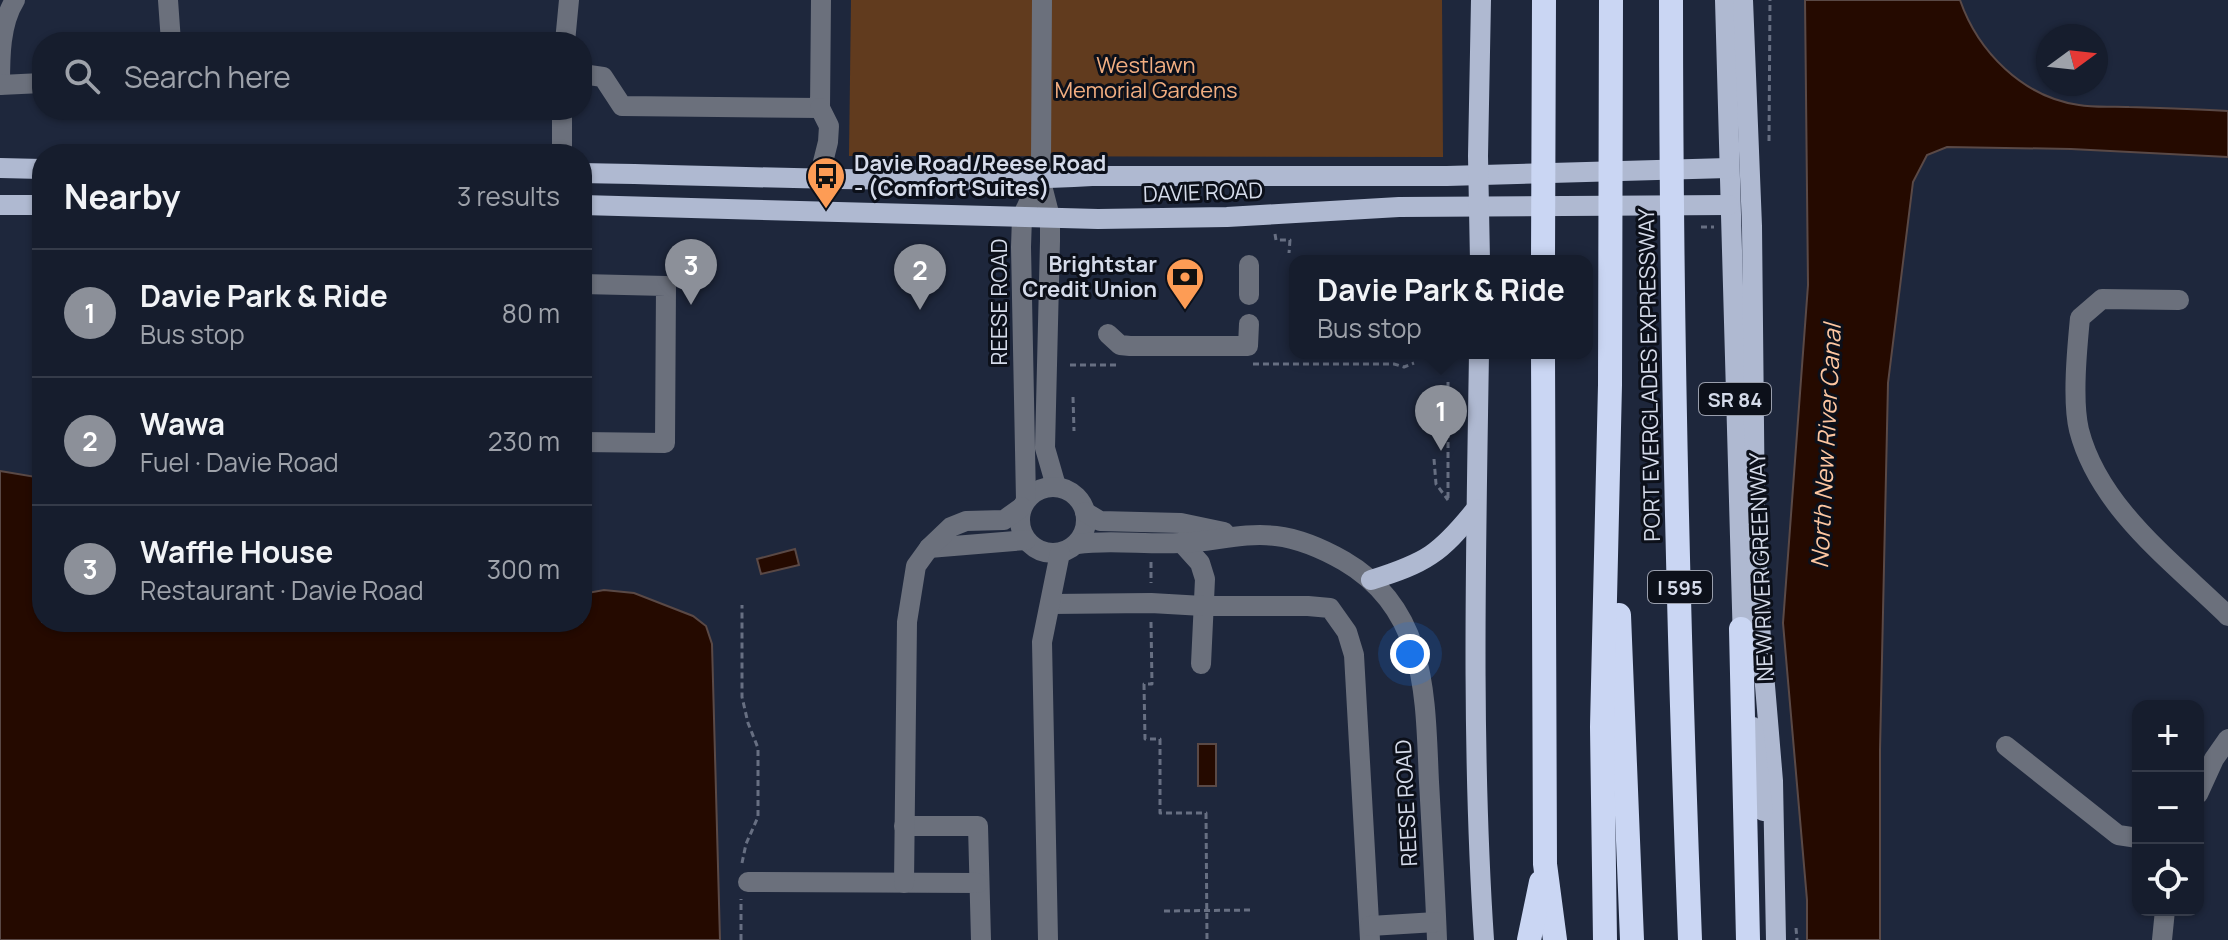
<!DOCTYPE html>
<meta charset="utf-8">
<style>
body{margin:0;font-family:Manrope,sans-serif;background:#232a39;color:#f1f3f6}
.controls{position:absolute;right:24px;bottom:24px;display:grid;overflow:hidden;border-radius:16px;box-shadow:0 2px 6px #0004}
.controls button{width:72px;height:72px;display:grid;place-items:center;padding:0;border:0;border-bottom:2px solid #353b49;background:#161d2d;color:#f1f3f6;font:40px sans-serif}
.compass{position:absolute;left:2036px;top:24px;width:72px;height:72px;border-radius:50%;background:#161d2d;box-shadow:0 2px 6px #0004;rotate:75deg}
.you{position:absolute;left:1410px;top:654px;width:28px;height:28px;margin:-20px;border:6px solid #fff;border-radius:50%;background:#1a73e8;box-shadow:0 0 0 12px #1a73e833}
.badge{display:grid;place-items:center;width:52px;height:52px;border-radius:50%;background:#8c9099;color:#fff;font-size:26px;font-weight:700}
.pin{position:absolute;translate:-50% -66px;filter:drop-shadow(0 2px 4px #0008)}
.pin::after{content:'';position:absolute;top:42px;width:28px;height:24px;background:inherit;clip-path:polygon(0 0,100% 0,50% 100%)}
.popup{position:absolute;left:1289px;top:255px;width:304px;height:104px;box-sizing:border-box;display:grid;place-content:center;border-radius:16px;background:#161d2d;filter:drop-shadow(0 2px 6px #0005);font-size:26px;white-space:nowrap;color:#9ea2aa}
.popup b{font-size:30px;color:#f1f3f6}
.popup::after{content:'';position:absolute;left:50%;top:100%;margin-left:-16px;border:16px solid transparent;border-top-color:#161d2d}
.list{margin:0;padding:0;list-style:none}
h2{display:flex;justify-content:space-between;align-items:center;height:104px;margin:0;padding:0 32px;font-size:34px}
h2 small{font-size:26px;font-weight:400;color:#9ea2aa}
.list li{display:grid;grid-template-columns:52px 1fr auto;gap:24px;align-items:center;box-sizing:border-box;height:128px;padding:0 32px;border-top:2px solid #353b49}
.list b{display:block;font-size:30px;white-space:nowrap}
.list p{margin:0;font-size:26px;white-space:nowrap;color:#9ea2aa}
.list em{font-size:26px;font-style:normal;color:#9ea2aa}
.icon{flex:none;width:44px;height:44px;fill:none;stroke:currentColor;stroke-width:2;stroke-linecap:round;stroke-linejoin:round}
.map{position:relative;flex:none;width:2228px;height:940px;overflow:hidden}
.search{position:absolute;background:#161d2d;box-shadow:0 2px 6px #0004;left:32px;top:32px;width:560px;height:88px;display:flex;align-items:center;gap:20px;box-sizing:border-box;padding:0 28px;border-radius:32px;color:#9ea2aa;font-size:30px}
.panel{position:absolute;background:#161d2d;box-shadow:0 2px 6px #0004;left:32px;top:144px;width:560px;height:488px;border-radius:32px}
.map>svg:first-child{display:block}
.green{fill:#613b1e}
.water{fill:#250a00;stroke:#5a4946;stroke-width:2}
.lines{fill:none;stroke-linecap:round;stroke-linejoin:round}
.path{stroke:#676f82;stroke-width:3;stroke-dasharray:6 4;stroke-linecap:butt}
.minor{stroke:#6b707c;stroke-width:20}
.major{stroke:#afb9d1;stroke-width:20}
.highway{stroke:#cad6f3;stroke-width:24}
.labels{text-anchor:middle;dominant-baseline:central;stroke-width:6;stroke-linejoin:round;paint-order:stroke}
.shield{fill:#0c101a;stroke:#999eac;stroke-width:2}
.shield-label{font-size:20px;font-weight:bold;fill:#d5dbea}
.park-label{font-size:22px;fill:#f2ae81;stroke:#0c101a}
.poi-label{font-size:22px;font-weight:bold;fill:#d5dbea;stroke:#0c101a;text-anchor:start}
.street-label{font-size:22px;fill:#d5dbea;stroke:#0c101a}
.water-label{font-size:24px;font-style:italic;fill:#fdc6a1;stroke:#0c101a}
</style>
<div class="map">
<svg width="2228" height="940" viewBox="0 0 2228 940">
<rect width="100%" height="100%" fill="#1e273c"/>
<polygon class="green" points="851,0 1442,0 1443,157 849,156"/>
<g class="water">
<path d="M1805,0H1960C1978,52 2023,97 2079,105C2095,108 2113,106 2129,107C2162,108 2195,109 2228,111V157L2071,149L1947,147L1927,155L1913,182L1888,383L1880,750V940H1807V900L1783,623L1808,285Z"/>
<polygon points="0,471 42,478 42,622 582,622 582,594 604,590 634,593 693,616 706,626 712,644 720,940 0,940"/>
<polygon points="795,549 799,565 761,574 757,559"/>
<rect x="1198" y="744" width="18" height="42"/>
</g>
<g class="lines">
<g class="path">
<polyline points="1769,141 1770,0"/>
<polyline points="1701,227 1714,227"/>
<polyline points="1275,234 1276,240 1290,240 1289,253"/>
<polyline points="1253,364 1394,364 1404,367 1414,363"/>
<polyline points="1070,365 1118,365"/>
<polyline points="1448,382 1448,500"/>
<polyline points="1073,397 1074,431"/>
<polyline points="1434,459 1436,484 1448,500"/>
<polyline points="1151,562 1151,583"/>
<polyline points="1151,622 1152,684 1144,684 1145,739 1160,739 1160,813 1206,813 1207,940"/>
<polyline points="742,863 746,844 758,817 758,748 748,723 742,697 742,605"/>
<polyline points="1164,911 1251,910"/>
<polyline points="1796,928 1797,940"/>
<polyline points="741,940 741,899"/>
</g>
<g class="minor">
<polyline points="168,0 171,42"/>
<polyline points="565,42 569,0"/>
<polyline points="582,74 603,77 622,106 820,108 821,0"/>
<path d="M0,85C0,57 0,24 15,0"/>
<polyline points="0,85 42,83"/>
<polyline points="562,154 562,110"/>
<polyline points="819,178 828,142 829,126 820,108"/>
<polyline points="1040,178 1050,217 1050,241 1045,448 1056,486"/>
<polyline points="582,284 666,286 665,443 582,442"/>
<polyline points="1249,295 1249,265"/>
<path d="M2179,300L2102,299L2080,318C2077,349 2072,401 2079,430C2099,508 2173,562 2228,616"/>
<polyline points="1108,334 1120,345 1130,346 1248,346 1249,324"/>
<circle cx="1053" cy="520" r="33"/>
<polyline points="1026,500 1021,247 1022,217 1040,178 1041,161 1042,0"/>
<polyline points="1085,512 1100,521 1181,523 1224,532"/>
<polyline points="1182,543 1200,563 1205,579 1201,664"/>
<path d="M1077,544C1111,539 1145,545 1180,543C1213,542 1243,532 1276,536C1301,539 1323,549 1344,561C1428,610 1425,697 1429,782C1432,835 1435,887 1437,940"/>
<polyline points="929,548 1026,540"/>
<polyline points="1051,604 1151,603 1203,606 1308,606 1330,608 1347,632 1354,655 1370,940"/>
<polyline points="2006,746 2118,835 2138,838"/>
<polyline points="2198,794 2214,759 2228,739"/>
<polyline points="904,826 978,826 981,940"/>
<polyline points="748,882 978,883"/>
<polyline points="904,883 907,622 916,566 929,548 951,527 966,521 1004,520 1022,507"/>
<polyline points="1370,926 1436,922"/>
<polyline points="1048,940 1042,642 1060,553"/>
<polyline points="2162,940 2165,910"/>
</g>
<g class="major">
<polyline points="1725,0 1743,644"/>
<polyline points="1743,0 1752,226 1755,524 1760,626 1773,781 1776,940"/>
<polyline points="0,168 42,169"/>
<path d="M582,173C751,176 922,185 1092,176H1447L1728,168"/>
<polyline points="0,205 42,205"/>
<polyline points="582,205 1098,219 1227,217 1399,207 1729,205"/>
<polyline points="1480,261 1478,156 1481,0"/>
<path d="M1479,353C1476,548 1471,745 1484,940"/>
<path d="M1371,580C1426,563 1440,554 1476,509"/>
<polyline points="1753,727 1763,811"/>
</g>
<g class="highway">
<path d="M1671,0C1671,313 1678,627 1690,940"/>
<polyline points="1543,261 1544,0"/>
<polyline points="1543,353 1545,864 1555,940"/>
<polyline points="1619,615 1632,940"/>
<polyline points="1741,629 1748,940"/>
<polyline points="1529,940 1541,882"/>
<polyline points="1605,940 1602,727 1610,385 1611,0"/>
</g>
</g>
<defs>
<g id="bus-pin" transform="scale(2)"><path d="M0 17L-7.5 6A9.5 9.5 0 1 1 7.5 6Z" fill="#fd9c55" stroke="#0c101a"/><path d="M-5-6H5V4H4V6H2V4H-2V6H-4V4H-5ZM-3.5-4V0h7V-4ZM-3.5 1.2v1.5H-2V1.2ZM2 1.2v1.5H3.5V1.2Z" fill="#111"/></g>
<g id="bank-pin" transform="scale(2)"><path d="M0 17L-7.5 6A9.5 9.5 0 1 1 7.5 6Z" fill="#fd9c55" stroke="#0c101a"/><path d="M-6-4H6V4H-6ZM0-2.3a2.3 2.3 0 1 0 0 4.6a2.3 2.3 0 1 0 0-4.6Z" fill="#111"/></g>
</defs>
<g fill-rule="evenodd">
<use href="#bus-pin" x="826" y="176"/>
<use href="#bank-pin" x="1185" y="277"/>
</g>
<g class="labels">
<g class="shield">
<rect x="1699" y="383" width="72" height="32" rx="6"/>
<rect x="1648" y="571" width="64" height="32" rx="6"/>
</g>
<g class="shield-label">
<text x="1735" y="399">SR 84</text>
<text x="1680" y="587">I 595</text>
</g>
<g class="park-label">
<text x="1146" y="65">Westlawn<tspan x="1146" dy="25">Memorial Gardens</tspan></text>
</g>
<g class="poi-label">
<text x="854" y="163">Davie Road/Reese Road<tspan x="854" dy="25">- (Comfort Suites)</tspan></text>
<text x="1157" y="264" text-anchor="end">Brightstar<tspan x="1157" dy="25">Credit Union</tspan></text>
</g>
<g class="street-label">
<text transform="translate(1203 192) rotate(-2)">DAVIE ROAD</text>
<text transform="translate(999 302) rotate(-90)">REESE ROAD</text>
<text transform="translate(1649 375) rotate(-91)">PORT EVERGLADES EXPRESSWAY</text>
<text transform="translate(1761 567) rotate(-92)">NEW RIVER GREENWAY</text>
<text transform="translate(1406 803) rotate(-93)">REESE ROAD</text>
</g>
<g class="water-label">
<text transform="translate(1825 446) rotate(-87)">North New River Canal</text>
</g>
</g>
</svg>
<div class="controls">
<button>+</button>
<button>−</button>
<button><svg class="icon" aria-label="locate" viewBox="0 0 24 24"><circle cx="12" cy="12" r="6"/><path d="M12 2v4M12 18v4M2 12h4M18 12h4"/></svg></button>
</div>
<svg class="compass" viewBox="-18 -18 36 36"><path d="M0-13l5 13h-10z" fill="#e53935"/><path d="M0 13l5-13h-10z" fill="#9ea2aa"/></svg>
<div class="you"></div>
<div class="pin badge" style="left:1441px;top:451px">1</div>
<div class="popup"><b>Davie Park &amp; Ride</b>Bus stop</div>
<div class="pin badge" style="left:920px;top:310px">2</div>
<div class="pin badge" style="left:691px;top:305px">3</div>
<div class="search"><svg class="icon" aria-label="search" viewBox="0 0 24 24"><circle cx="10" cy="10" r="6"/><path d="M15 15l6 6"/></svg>Search here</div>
<section class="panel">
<h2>Nearby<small>3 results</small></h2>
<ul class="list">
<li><span class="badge">1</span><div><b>Davie Park &amp; Ride</b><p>Bus stop</p></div><em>80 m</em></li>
<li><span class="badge">2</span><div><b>Wawa</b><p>Fuel · Davie Road</p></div><em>230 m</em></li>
<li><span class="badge">3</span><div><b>Waffle House</b><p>Restaurant · Davie Road</p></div><em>300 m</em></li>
</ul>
</section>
</div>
